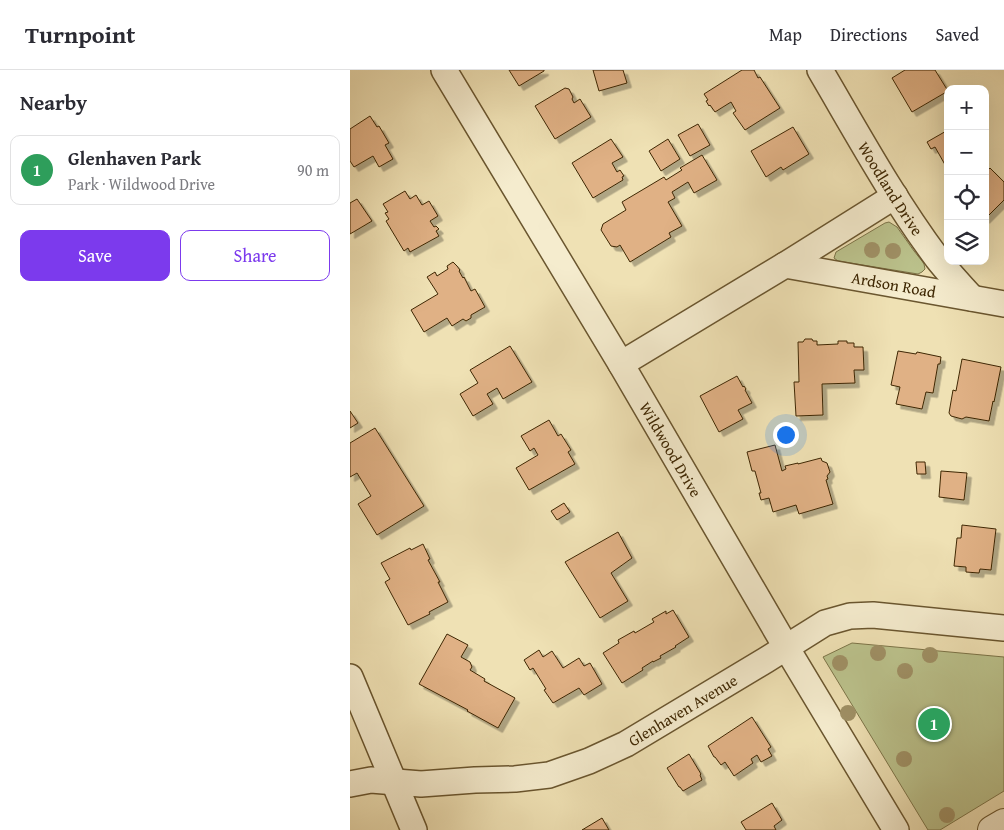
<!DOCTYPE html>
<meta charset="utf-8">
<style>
body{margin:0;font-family:"Gentium Book Plus",serif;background:#f2f2f3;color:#2b2b33}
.controls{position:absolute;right:15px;top:15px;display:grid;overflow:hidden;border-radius:10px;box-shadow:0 5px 20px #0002}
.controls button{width:45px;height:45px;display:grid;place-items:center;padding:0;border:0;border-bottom:1px solid #e1e1e2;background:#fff;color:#2b2b33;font:25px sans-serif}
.you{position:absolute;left:435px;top:364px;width:18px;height:18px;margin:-12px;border:4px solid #fff;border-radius:50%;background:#1a73e8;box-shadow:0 0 0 8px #1a73e833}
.badge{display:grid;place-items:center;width:32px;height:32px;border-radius:50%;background:#7c3aed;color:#fff;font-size:16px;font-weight:700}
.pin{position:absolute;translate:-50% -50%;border:2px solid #fff;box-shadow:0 1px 5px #0006}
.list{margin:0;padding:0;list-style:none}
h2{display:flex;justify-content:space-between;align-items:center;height:65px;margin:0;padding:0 20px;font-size:21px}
h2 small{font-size:16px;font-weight:400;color:#7c7c81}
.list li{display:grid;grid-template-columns:32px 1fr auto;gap:15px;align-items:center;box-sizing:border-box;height:70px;margin:0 10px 10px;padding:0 10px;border:1px solid #e1e1e2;border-radius:10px}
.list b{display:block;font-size:19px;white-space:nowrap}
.list p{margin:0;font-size:16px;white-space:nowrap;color:#7c7c81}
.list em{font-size:16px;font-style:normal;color:#7c7c81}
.actions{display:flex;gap:10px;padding:15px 20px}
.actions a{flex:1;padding:11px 0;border:1px solid #7c3aed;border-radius:10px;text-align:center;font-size:18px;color:#7c3aed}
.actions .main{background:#7c3aed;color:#fff}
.icon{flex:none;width:28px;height:28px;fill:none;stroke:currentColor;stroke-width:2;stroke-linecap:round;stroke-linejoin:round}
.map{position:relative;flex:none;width:654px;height:760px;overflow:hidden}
header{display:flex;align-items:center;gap:30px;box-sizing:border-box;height:70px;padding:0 25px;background:#fff;border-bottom:1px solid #e1e1e2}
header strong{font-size:24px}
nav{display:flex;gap:28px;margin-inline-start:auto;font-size:18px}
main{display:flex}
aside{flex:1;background:#fff}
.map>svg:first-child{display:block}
.green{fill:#bbc28c;stroke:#7c7448}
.building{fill:#e0b185;stroke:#3e2703;filter:url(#shadow)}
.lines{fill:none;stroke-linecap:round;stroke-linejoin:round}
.minor-casing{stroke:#6a562f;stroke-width:28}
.tertiary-casing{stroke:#6a562f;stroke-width:30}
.minor{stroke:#f5ecce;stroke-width:25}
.tertiary{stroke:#f5ecce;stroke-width:28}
.tree{fill:#9f9065}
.labels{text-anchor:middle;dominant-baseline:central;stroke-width:4;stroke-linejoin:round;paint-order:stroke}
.street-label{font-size:16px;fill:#3e2703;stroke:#f5ecce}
</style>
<header>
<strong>Turnpoint</strong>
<nav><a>Map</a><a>Directions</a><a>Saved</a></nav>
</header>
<main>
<aside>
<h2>Nearby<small></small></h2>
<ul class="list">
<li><span class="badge" style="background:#2e9e5b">1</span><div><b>Glenhaven Park</b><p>Park · Wildwood Drive</p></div><em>90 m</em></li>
</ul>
<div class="actions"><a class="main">Save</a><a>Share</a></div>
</aside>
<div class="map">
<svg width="654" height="760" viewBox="0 0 654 760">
<defs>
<filter id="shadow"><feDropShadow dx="4.5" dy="4.5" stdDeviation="0" flood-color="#0004"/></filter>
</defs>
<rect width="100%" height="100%" fill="#efe1b4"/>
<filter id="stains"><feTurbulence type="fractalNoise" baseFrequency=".004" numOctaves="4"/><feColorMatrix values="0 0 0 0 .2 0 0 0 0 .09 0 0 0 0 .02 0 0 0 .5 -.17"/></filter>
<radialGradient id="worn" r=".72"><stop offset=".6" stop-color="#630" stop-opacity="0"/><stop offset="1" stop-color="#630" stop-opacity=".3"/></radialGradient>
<g class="green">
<polygon points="539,152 547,157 564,181 572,191 574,194 575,199 572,202 568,204 488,191 484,188 486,182 535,153"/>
<polygon points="502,573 654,587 654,721 590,760 578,760 473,587"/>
</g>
<g class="building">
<polygon points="159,0 194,0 194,1 169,16"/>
<polygon points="243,0 273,0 277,13 249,21"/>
<polygon points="392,0 404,0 408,8 410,7 430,38 395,60 383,43 386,41 381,32 365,42 360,35 359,36 356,31 358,30 354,24"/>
<polygon points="555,0 585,0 598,21 562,42 542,8"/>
<polygon points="215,18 219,19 223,27 222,29 224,33 230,29 241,47 205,69 185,36"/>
<polygon points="20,46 27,57 29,56 39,73 35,75 43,89 29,97 23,86 4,97 0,91 0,59"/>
<polygon points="348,54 360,75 340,86 328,65"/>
<polygon points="443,57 459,84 433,100 431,97 416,107 401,81"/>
<polygon points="598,60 598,100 585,77 581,79 577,72"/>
<polygon points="261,69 273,87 262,93 267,102 270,100 274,106 272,107 273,110 243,128 222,93"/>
<polygon points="318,69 330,89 311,101 299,81"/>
<polygon points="352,85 367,110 344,123 338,112 322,122 325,128 318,132 332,156 319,163 321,167 280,192 270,175 267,177 261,176 251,160 253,154 276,140 272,132 314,107 316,110 332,100 330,98"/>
<polygon points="640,98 654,112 654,130 635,149 635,103"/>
<polygon points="55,121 60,129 66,125 72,135 79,131 88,146 80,151 84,157 86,156 89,159 86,161 89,166 60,182 58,178 54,181 36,151 39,149 35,143 38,142 33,134"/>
<polygon points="7,129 22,151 0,164 0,133"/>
<polygon points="103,192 107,196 110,200 109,201 113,208 114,207 121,221 125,219 135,237 121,245 121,248 116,251 113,249 102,256 97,248 74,262 61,240 88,224 77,207 85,202 87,206 98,199 97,196"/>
<polygon points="455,269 462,269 463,271 467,271 467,275 488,274 488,271 497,271 497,273 504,273 504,277 513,277 514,300 504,300 505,313 472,314 473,345 446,346 444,312 449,312 448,272 453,272"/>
<polygon points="160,276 182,312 153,329 147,318 137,324 143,334 123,346 110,324 128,313 120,300"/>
<polygon points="548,281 566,284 567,282 591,287 590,294 588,294 583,323 576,322 572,339 546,334 550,317 541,315"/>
<polygon points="612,289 651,297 644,332 643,331 639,351 616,347 612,349 601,346 599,343 603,320 606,321"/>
<polygon points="387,306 393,317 394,316 396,319 395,320 402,333 388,340 393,349 369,362 350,326"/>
<polygon points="0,341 8,353 0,358"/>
<polygon points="199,350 208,366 211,364 221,380 218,382 225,394 179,420 166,398 188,385 184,378 180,381 171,366"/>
<polygon points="25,358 74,436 27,465 8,434 21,426 7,403 0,407 0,373"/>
<polygon points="425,375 432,401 436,399 435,396 448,393 448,394 471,388 472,391 477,393 480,402 477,406 478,409 476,410 483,434 449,444 446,435 423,442 419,428 411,430 409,423 411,423 405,401 402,401 397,382"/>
<polygon points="566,392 575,392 576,404 567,404"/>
<polygon points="591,401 617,403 614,430 589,427"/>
<polygon points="214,433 220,442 207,450 201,441"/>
<polygon points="612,455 646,459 641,500 630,499 629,503 616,502 616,497 604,496 607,468 611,468"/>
<polygon points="268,462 282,488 261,503 278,531 250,548 215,492"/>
<polygon points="73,474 80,489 78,490 90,512 88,512 98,532 79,542 80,544 58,555 35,512 40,509 31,493 60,478 61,480"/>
<polygon points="323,540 339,567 325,576 326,577 310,586 311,588 303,592 303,591 292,598 293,600 272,613 253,583 269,573 268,570 284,561 285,563 304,552 302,549 316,541 316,544"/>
<polygon points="97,564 118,575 111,587 120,592 122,597 120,600 135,609 134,611 165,628 148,658 117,641 118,640 69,614"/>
<polygon points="189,580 193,587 202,581 213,598 229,588 234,596 240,593 252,614 234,625 229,618 203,633 194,620 196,619 183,598 180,600 174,590"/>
<polygon points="402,647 421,677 418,679 422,686 411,692 407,685 401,689 403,693 384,706 375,692 371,695 365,687 364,687 358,676"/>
<polygon points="339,684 351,704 350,705 352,710 333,721 330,717 329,717 317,698"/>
<polygon points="422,733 432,750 424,756 426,760 396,760 391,752"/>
<polygon points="252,748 259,760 232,760"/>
</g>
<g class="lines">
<g class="minor-casing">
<g id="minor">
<path id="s1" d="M94,0L271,294L436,577L546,760"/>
<path id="s2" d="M470,0C507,63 543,129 587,188C598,202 610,215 622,228"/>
<polyline points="435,195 545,126"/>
<path id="s3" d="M271,294L435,195L654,234"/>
<polyline points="0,607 64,760"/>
<path id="s4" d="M0,714L21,710L71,714L125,710L165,709L199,705L239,691L276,674L416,590L475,553L500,546L523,545L654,558"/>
</g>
</g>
<g class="tertiary-casing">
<polyline id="tertiary" points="642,760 654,753"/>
</g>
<use href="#minor" class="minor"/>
<use href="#tertiary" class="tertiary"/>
</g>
<g class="tree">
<circle cx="522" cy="180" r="8"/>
<circle cx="543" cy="181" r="8"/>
<circle cx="528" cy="583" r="8"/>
<circle cx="580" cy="585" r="8"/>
<circle cx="490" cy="593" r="8"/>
<circle cx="555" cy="601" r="8"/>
<circle cx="498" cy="643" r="8"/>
<circle cx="554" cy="689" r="8"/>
<circle cx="597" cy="745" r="8"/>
</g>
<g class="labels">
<g class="street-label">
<text stroke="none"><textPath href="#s2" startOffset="138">Woodland Drive</textPath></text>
<text stroke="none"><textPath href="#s3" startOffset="302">Ardson Road</textPath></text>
<text stroke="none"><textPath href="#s1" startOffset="442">Wildwood Drive</textPath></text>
<text stroke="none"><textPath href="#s4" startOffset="349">Glenhaven Avenue</textPath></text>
</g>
</g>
<rect width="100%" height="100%" filter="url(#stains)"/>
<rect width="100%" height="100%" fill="url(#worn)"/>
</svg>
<div class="controls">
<button>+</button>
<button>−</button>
<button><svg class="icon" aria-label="locate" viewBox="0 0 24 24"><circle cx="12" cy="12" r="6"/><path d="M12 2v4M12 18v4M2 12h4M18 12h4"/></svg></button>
<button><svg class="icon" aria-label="layers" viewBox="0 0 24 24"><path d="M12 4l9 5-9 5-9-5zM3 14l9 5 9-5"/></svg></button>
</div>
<div class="you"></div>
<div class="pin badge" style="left:584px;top:654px;background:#2e9e5b">1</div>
</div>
</main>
